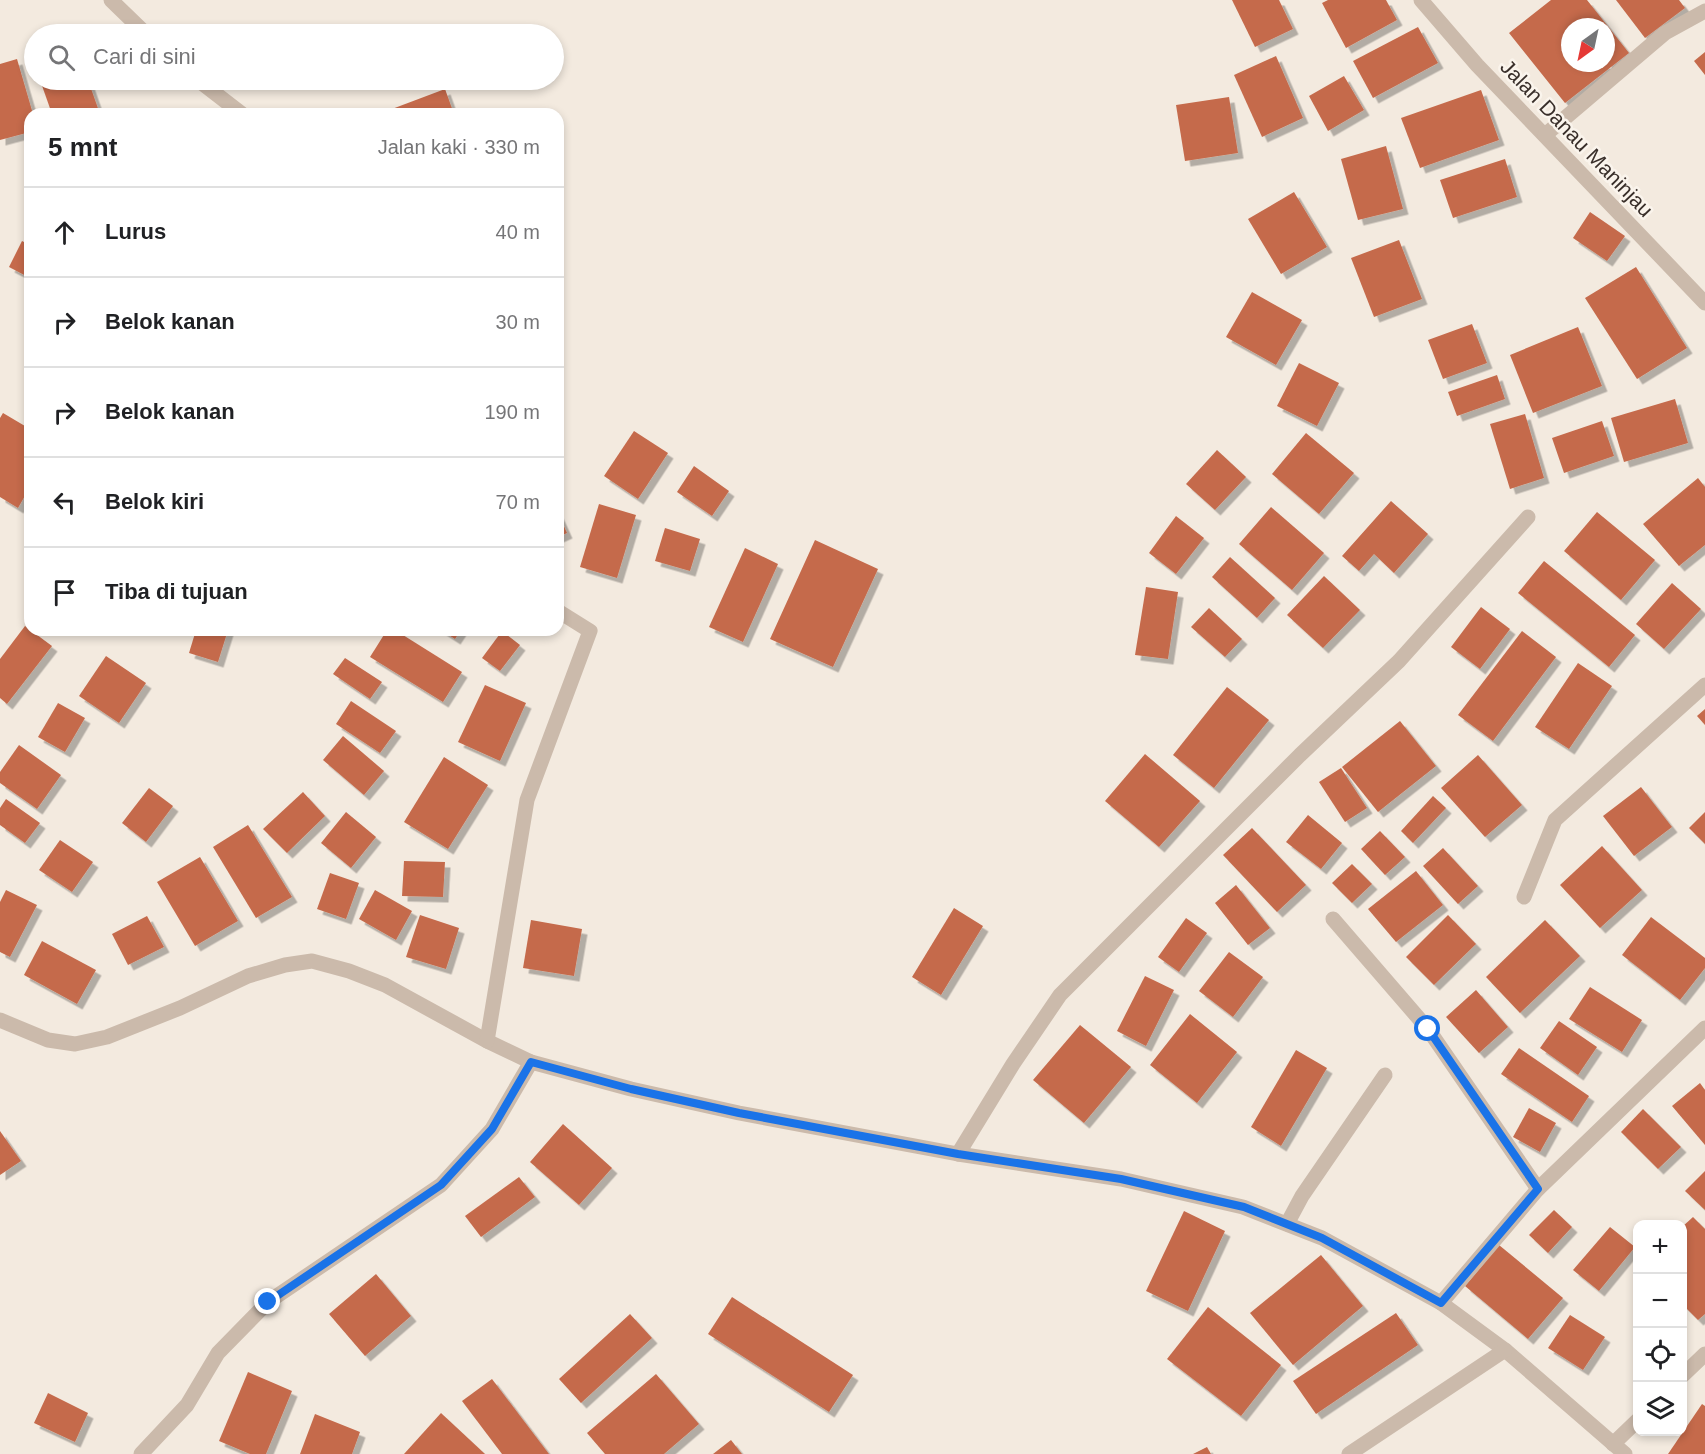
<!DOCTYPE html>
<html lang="id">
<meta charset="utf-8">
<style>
body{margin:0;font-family:Helvetica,sans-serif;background:#f6f6f6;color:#202124}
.controls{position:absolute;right:18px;bottom:18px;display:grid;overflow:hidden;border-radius:12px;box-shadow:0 3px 9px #0003}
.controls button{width:54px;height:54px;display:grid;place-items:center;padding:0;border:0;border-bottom:2px solid #e0e0e0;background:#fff;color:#202124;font:30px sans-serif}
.compass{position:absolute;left:1561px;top:18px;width:54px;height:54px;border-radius:50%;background:#fff;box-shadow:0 3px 9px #0003;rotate:213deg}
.stop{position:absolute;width:18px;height:18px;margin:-14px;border:4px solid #1a73e8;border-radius:50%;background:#fff}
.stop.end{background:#1a73e8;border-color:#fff;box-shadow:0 2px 6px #0008}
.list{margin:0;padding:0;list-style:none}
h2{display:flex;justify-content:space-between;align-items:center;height:78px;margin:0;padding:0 24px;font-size:26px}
h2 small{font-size:20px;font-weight:400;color:#757577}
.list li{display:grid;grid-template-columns:39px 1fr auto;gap:18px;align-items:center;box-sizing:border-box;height:90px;padding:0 24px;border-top:2px solid #e0e0e0}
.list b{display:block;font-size:22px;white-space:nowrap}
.list em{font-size:20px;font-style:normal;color:#757577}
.icon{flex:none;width:33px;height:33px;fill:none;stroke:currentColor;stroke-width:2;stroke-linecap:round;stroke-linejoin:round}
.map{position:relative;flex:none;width:1705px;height:1454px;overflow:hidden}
.search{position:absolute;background:#fff;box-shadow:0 3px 9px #0003;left:24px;top:24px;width:540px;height:66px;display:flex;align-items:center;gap:15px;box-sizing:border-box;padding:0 21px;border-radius:33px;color:#757577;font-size:22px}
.panel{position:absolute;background:#fff;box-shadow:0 3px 9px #0003;left:24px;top:108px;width:540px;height:528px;border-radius:18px}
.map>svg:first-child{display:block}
.building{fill:#c56a4b;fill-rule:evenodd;filter:url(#shadow)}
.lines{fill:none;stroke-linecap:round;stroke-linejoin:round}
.service{stroke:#cbbaab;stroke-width:15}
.minor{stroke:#cbbaab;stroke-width:15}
.route{stroke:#1a73e8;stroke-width:8}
.labels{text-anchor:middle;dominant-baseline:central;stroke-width:5;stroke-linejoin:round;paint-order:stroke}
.street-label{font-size:21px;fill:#392f2a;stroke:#faf4ec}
</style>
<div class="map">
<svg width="1705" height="1454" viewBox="0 0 1705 1454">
<defs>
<filter id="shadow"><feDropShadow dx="5.5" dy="5.5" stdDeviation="0" flood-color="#0004"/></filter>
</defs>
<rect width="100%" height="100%" fill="#f3eadf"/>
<g class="building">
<polygon points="1232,0 1279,0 1293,29 1255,47"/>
<polygon points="1328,0 1386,0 1397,20 1346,48 1322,3"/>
<path d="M1551,0H1587L1629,53L1565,103L1509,33ZM1570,27H1606V63H1570Z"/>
<polygon points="1616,0 1679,0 1685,8 1645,38"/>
<polygon points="1418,27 1438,63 1373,98 1353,61"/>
<polygon points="1705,52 1705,75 1694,61"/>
<polygon points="1276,56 1303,118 1262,137 1234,75"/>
<polygon points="17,59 33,114 30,114 30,132 0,140 0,64"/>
<polygon points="1344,76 1364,110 1328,131 1309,96"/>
<polygon points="40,80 88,80 100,114 52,114"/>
<polygon points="445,89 454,114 385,114 384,112"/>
<polygon points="1481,90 1499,140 1420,168 1401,118"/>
<polygon points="1229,97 1238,153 1185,161 1176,105"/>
<polygon points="1386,146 1403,209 1358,220 1341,159"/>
<polygon points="1505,159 1517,197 1453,218 1440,180"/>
<polygon points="1294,192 1327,247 1281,274 1248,219"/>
<polygon points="1590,212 1625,236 1607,261 1573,238"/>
<polygon points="1399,240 1422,299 1374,317 1351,258"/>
<polygon points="22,241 30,245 30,278 9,267"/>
<polygon points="1636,267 1687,348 1637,379 1585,298"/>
<polygon points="1252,292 1302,320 1276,365 1226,337"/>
<polygon points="1472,324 1487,363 1443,379 1428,340"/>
<polygon points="1578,327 1602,386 1533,413 1510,355"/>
<polygon points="1299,363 1339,383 1317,426 1277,406"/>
<polygon points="1497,375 1505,399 1457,416 1448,392"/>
<polygon points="1675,399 1688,443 1624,462 1611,418"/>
<polygon points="3,413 30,429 30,487 18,508 0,497 0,418"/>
<polygon points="1525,414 1544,478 1510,489 1490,424"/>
<polygon points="1602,421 1614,456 1564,473 1552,438"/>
<polygon points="634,431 668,453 638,499 604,476"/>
<polygon points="1306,433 1354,473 1319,514 1272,474"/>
<polygon points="1217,450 1246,477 1215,510 1186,484"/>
<polygon points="694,466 729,491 712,516 677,492"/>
<polygon points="1698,478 1705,487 1705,545 1679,566 1643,524"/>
<polygon points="1391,501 1428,534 1394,573 1374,554 1359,571 1342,556"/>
<polygon points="599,504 636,515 617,578 580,567"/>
<polygon points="1271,507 1324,553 1292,590 1239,544"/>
<polygon points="1597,512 1655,560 1621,600 1564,551"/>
<polygon points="558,513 567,533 558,537"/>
<polygon points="1176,516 1204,538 1176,574 1149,553"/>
<polygon points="665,528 700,539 690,571 655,561"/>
<polygon points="815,540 878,569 833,667 770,639"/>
<polygon points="745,548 778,564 743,642 709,627"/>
<polygon points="1230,557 1275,598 1257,618 1212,577"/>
<polygon points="1544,561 1635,635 1609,667 1518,593"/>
<polygon points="1324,576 1360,610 1323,648 1287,615"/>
<polygon points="1672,583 1701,609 1664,649 1636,624"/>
<polygon points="1146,587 1178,592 1168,659 1135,655"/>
<polygon points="1481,607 1510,629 1480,669 1451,647"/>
<polygon points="1209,608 1242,639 1225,657 1191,627"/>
<polygon points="25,626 52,646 7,704 0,698 0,659"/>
<polygon points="196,630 228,630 218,662 189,653"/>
<polygon points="387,630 395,630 462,672 443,702 370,657"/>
<polygon points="441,630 461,630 455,639"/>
<polygon points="502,631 520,645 500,671 482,658"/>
<polygon points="1522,631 1556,657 1493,741 1458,715"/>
<polygon points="106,656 146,683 119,723 79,696"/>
<polygon points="345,658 382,682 370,699 333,674"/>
<polygon points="1578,663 1612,686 1569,749 1535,727"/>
<polygon points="485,685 526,703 500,761 458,742"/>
<polygon points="1227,687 1269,720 1214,788 1173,755"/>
<polygon points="351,701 396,731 380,753 336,724"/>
<polygon points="58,703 85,718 65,752 38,737"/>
<polygon points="1705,709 1705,725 1697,716"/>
<polygon points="1400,721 1436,766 1378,812 1342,767"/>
<polygon points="343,736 384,771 364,795 323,760"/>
<polygon points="19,745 61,775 37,809 0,783 0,772"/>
<polygon points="1145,754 1200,801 1159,847 1105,801"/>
<polygon points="1478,755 1522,805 1485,837 1441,788"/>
<polygon points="444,757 488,785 448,849 404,822"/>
<polygon points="1341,768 1367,808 1345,822 1319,782"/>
<polygon points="1641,787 1672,827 1634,856 1603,816"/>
<polygon points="149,788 173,806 146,842 122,823"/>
<polygon points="303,792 325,816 287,853 263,829"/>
<polygon points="1433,796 1446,808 1413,843 1401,831"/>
<polygon points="6,799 40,823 25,843 0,825 0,808"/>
<polygon points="346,812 376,837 351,868 321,843"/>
<polygon points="1705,812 1705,844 1689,828"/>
<polygon points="1308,815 1342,843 1321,869 1286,842"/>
<polygon points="248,825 292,897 256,918 213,847"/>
<polygon points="1252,828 1306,885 1277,912 1223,855"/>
<polygon points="1380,831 1405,857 1385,875 1361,849"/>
<polygon points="60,840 93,862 72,892 39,870"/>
<polygon points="1602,846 1642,890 1600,928 1560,885"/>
<polygon points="1443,848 1478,886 1458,904 1423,866"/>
<polygon points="200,857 238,921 195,946 157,882"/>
<polygon points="404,861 445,862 443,897 402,896"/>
<polygon points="1352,864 1372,884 1352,903 1332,883"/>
<polygon points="1416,871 1443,905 1396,942 1368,909"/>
<polygon points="330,873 359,883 346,919 317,909"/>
<polygon points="1236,885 1270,928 1248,945 1215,903"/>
<polygon points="6,890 37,905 10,957 0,952 0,902"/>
<polygon points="375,890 412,911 396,940 359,919"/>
<polygon points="954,908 983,926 941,995 912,977"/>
<polygon points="420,915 459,928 446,969 406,957"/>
<polygon points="1448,915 1476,944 1434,985 1406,957"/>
<polygon points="147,916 164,947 128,965 112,934"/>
<polygon points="1651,917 1705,958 1705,968 1680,1000 1622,955"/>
<polygon points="1186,918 1207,933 1179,972 1158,957"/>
<polygon points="531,920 582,929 574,976 523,968"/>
<polygon points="1545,920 1580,956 1520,1013 1486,977"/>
<polygon points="42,941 96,970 77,1004 24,975"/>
<polygon points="1229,952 1263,977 1233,1017 1199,991"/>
<polygon points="1145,976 1174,990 1146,1046 1117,1031"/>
<polygon points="1590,987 1642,1020 1622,1052 1569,1019"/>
<polygon points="1476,990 1508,1027 1479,1053 1446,1017"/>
<polygon points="1190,1014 1237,1052 1197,1103 1150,1065"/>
<polygon points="1559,1021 1597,1047 1578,1075 1540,1048"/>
<polygon points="1080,1025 1131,1067 1084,1123 1033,1080"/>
<polygon points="1519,1048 1589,1096 1572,1122 1501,1074"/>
<polygon points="1296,1050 1327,1068 1281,1146 1251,1127"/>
<polygon points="1700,1083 1705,1090 1705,1145 1672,1106"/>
<polygon points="1529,1108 1556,1123 1540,1152 1513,1137"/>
<polygon points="1643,1109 1681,1147 1658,1169 1621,1132"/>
<polygon points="563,1124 612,1168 579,1205 530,1162"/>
<polygon points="0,1131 21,1161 0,1175"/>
<polygon points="1705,1171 1705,1210 1685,1191"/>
<polygon points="519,1177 535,1197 481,1237 465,1216"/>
<polygon points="1554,1210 1572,1227 1548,1253 1529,1235"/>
<polygon points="1184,1211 1225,1231 1188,1311 1146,1291"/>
<polygon points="1693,1217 1705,1229 1705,1314 1698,1320 1682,1304 1682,1227"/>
<polygon points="1610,1227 1635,1247 1599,1291 1573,1270"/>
<polygon points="1499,1245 1563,1298 1528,1339 1465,1286"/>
<polygon points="1321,1255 1363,1306 1293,1365 1250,1313"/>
<polygon points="376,1274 411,1316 365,1356 329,1314"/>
<polygon points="732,1297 853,1375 829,1412 708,1334"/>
<polygon points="1208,1307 1281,1365 1241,1416 1167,1359"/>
<polygon points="1396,1313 1418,1345 1316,1414 1293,1381"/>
<polygon points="630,1314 652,1338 581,1403 559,1379"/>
<polygon points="1570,1315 1605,1337 1583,1370 1548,1348"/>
<polygon points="248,1372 292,1391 266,1454 250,1454 219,1441"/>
<polygon points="656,1374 699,1424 664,1454 605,1454 587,1433"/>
<polygon points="492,1379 549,1454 502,1454 462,1401"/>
<polygon points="48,1393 88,1413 75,1442 34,1423"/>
<polygon points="1702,1404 1705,1406 1705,1454 1668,1454"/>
<polygon points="441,1413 485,1454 404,1454"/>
<polygon points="315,1414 360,1432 352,1454 300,1454"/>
<polygon points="731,1440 742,1454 713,1454"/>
<polygon points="1207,1447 1211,1454 1193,1454"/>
</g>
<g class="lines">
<polyline class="service" points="1287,1224 1302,1196 1385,1075"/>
<g class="minor">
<polyline points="111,0 146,34"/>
<polyline points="1421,0 1477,65 1705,303"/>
<polyline points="198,80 242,114"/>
<polyline points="1545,135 1665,33 1705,11"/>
<polyline points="1524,897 1555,820 1705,685"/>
<polyline points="1333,919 1428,1029 1538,1189"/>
<polyline points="0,1020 48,1040 75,1044 107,1037 180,1008 248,976 285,965 312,961 349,971 385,985 487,1041 531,1062 631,1089 739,1113 958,1154 1121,1179 1243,1207 1322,1238 1441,1303 1505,1350 1625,1454"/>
<polyline points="487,1041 527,800 590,631 558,611"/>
<polyline points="958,1154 1013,1064 1060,995 1300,755 1399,661 1528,517"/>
<polyline points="1441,1303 1538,1189 1705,1028"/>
<polyline points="1682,1376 1705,1354"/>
<polyline points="1613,1444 1638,1420"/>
<polyline points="141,1454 187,1405 218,1353 268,1302 441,1185 492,1129 531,1062"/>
<polyline points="1349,1454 1505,1350"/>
</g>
</g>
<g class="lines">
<polyline class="route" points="268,1302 441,1185 492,1129 531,1062 631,1089 739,1113 958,1154 1121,1179 1244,1207 1322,1238 1441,1303 1538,1189 1428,1029"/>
</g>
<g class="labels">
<g class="street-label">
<text transform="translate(1577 138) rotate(46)">Jalan Danau Maninjau</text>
</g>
</g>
</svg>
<div class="controls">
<button>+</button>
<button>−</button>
<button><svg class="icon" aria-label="locate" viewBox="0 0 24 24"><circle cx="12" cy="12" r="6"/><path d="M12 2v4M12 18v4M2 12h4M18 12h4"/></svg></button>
<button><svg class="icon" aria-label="layers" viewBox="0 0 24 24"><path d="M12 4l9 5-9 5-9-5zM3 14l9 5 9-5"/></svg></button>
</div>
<svg class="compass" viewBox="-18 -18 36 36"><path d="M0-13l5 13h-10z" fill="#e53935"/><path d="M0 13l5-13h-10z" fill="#757577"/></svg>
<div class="stop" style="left:1428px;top:1029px"></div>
<div class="stop end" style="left:268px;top:1302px"></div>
<div class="search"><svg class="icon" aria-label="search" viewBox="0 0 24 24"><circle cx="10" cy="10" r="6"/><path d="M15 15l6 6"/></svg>Cari di sini</div>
<section class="panel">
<h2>5 mnt<small>Jalan kaki · 330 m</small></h2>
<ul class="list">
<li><svg class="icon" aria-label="ahead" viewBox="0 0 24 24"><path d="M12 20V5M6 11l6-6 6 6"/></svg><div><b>Lurus</b></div><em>40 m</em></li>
<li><svg class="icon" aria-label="right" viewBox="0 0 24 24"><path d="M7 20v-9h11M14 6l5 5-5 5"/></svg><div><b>Belok kanan</b></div><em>30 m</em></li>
<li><svg class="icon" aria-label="right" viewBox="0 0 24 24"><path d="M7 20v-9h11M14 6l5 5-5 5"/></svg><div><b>Belok kanan</b></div><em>190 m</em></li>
<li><svg class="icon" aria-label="left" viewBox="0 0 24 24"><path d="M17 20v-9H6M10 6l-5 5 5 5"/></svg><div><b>Belok kiri</b></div><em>70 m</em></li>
<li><svg class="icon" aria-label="arrive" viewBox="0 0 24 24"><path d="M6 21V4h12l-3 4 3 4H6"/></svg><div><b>Tiba di tujuan</b></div></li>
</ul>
</section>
</div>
